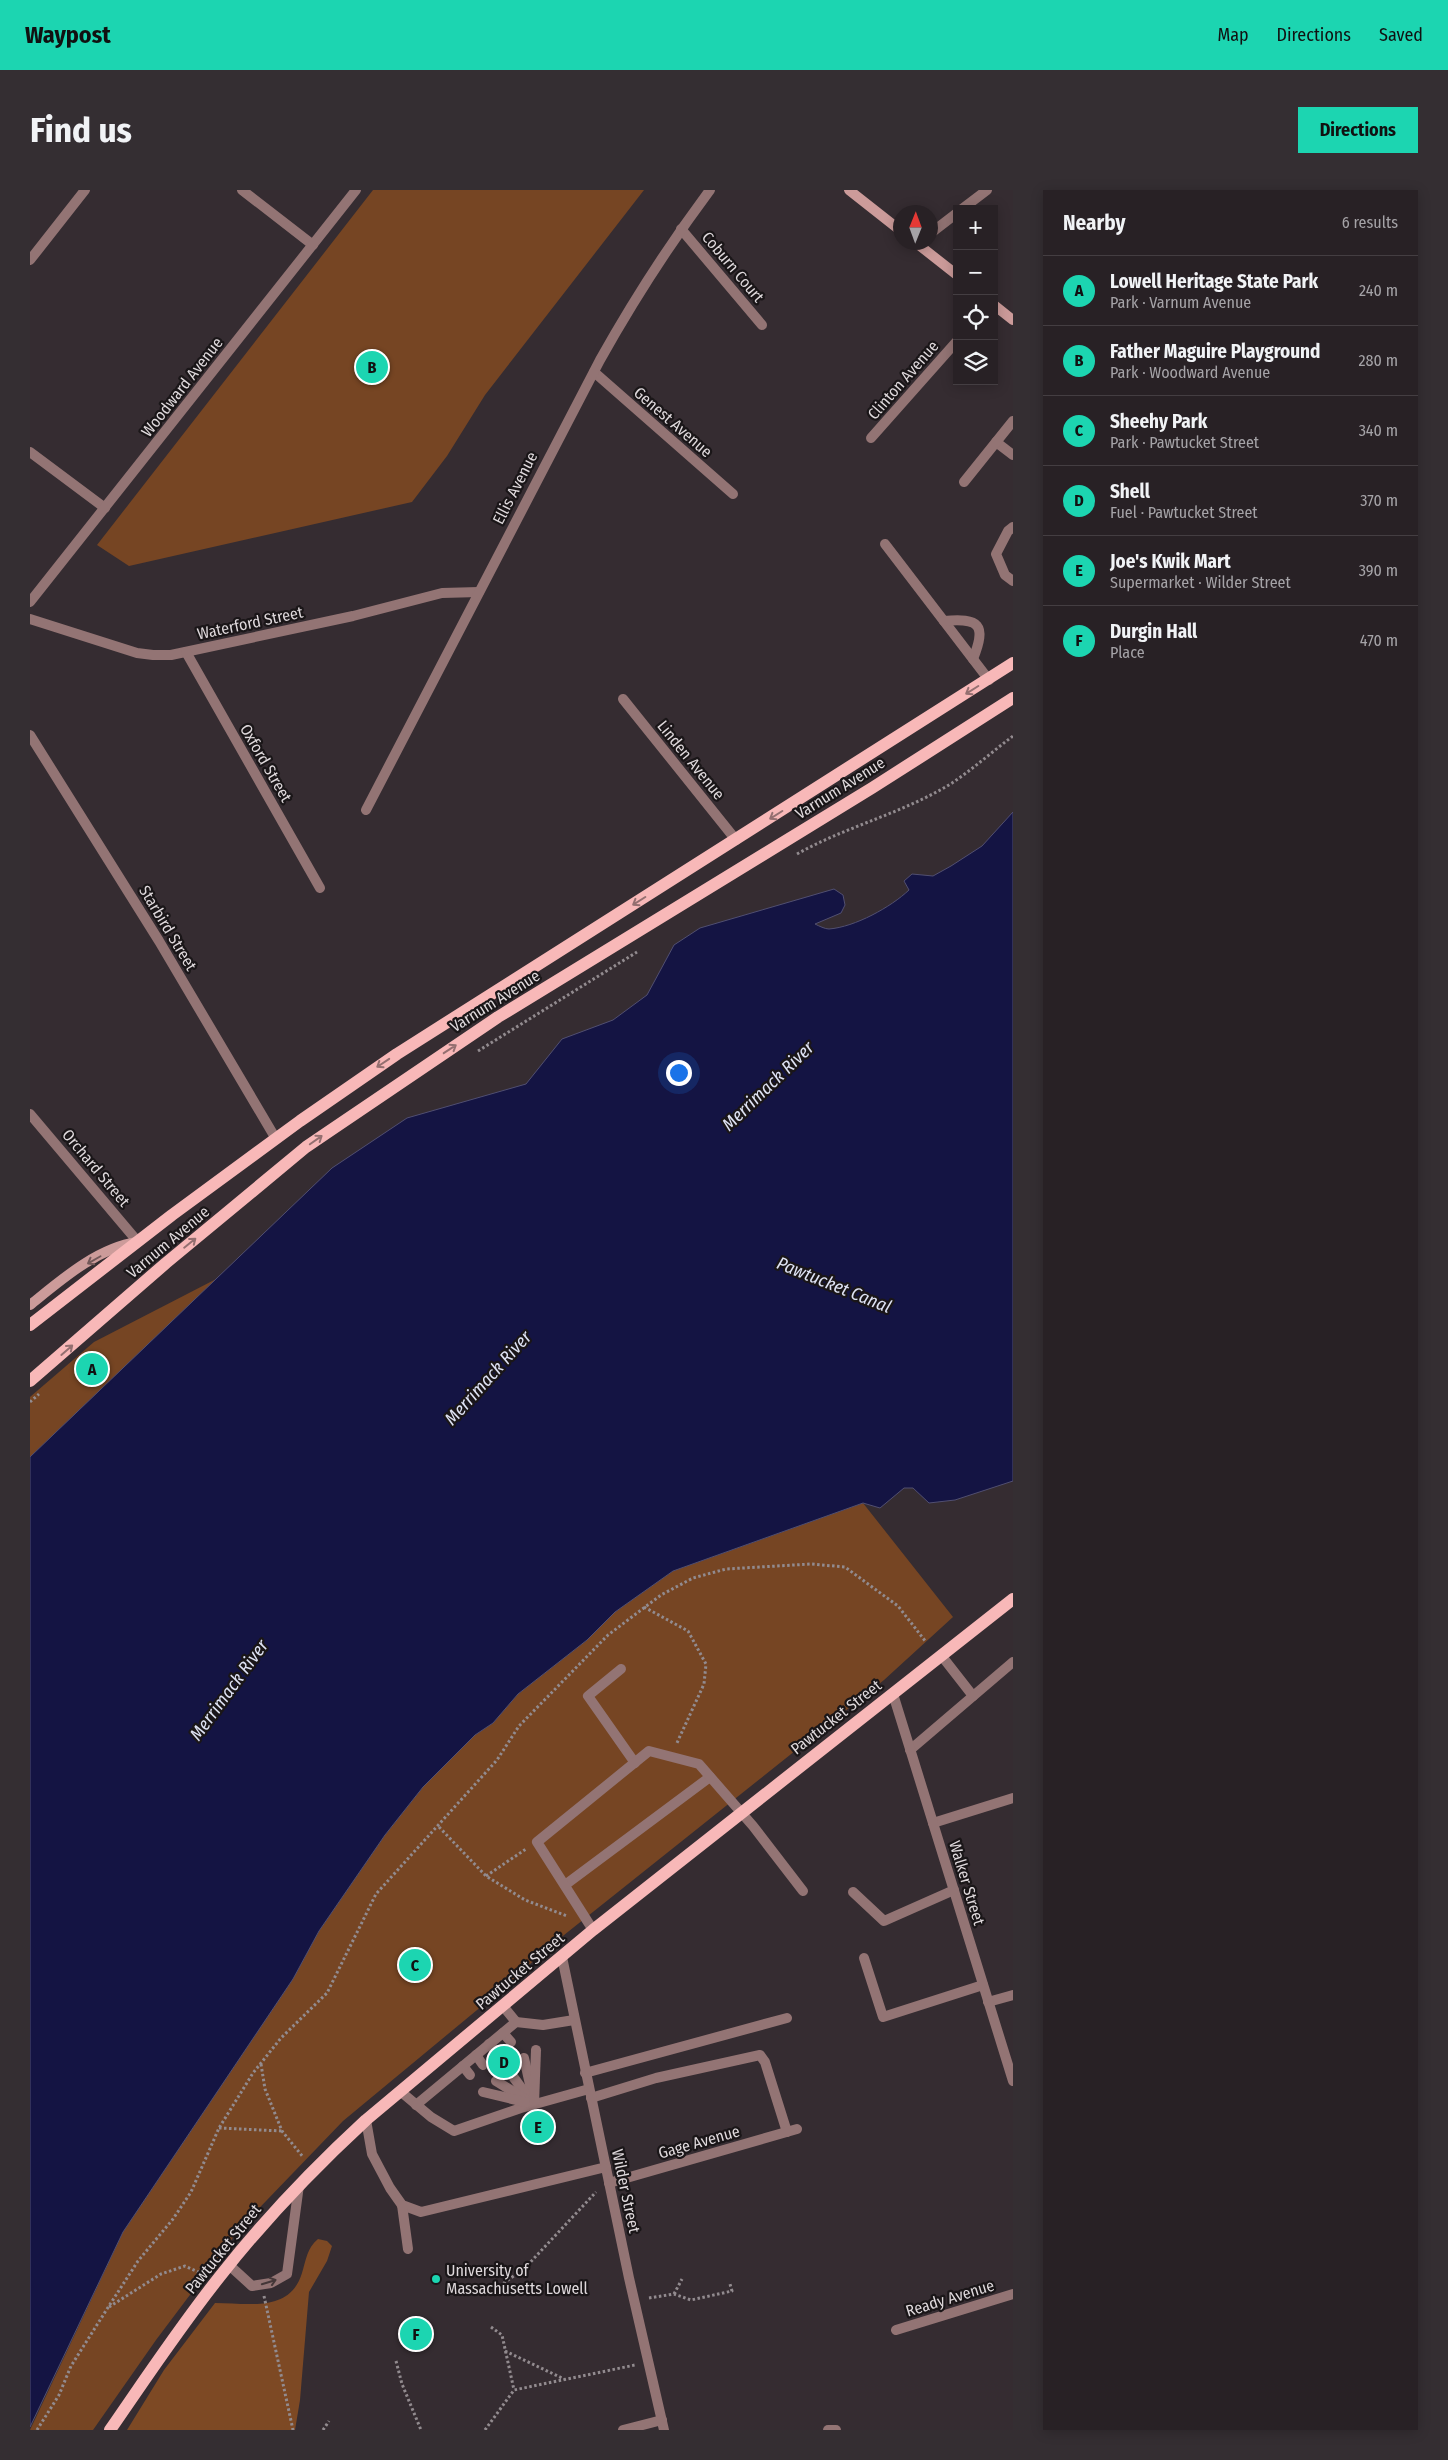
<!DOCTYPE html>
<meta charset="utf-8">
<style>
body{margin:0;font-family:"Fira Sans Condensed",sans-serif;background:#342e32;color:#f1f3f6}
.controls{position:absolute;right:15px;top:15px;display:grid;overflow:hidden;border-radius:0px;box-shadow:0 2px 12px #0003}
.controls button{width:45px;height:45px;display:grid;place-items:center;padding:0;border:0;border-bottom:1px solid #443e42;background:#282125;color:#f1f3f6;font:25px sans-serif}
.compass{position:absolute;left:863px;top:15px;width:45px;height:45px;border-radius:50%;background:#282125;box-shadow:0 2px 12px #0003;rotate:1deg}
.you{position:absolute;left:648px;top:882px;width:18px;height:18px;margin:-12px;border:4px solid #fff;border-radius:50%;background:#1a73e8;box-shadow:0 0 0 8px #1a73e833}
.badge{display:grid;place-items:center;width:32px;height:32px;border-radius:50%;background:#1cd5b1;color:#111;font-size:16px;font-weight:700}
.pin{position:absolute;translate:-50% -50%;border:2px solid #fff;box-shadow:0 1px 5px #0006}
.list{margin:0;padding:0;list-style:none}
h2{display:flex;justify-content:space-between;align-items:center;height:65px;margin:0;padding:0 20px;font-size:21px}
h2 small{font-size:16px;font-weight:400;color:#a5a3a7}
.list li{display:grid;grid-template-columns:32px 1fr auto;gap:15px;align-items:center;box-sizing:border-box;height:70px;padding:0 20px;border-top:1px solid #443e42}
.list b{display:block;font-size:19px;white-space:nowrap}
.list p{margin:0;font-size:16px;white-space:nowrap;color:#a5a3a7}
.list em{font-size:16px;font-style:normal;color:#a5a3a7}
.icon{flex:none;width:28px;height:28px;fill:none;stroke:currentColor;stroke-width:2;stroke-linecap:round;stroke-linejoin:round}
.map{position:relative;flex:none;width:983px;height:2240px;overflow:hidden;border-radius:0px}
header{display:flex;align-items:center;gap:30px;box-sizing:border-box;height:70px;padding:0 25px;background:#1cd5b1;color:#111}
header strong{font-size:24px}
nav{display:flex;gap:28px;margin-inline-start:auto;font-size:18px}
.intro{display:flex;align-items:center;justify-content:space-between;box-sizing:border-box;height:120px;padding:0 30px}
h1{margin:0;font-size:35px}
.button{padding:12px 22px;border-radius:0px;background:#1cd5b1;color:#111;font-size:18px;font-weight:700}
main{display:flex;gap:30px;padding:0 30px}
aside{flex:1;background:#282125;border-radius:0px;box-shadow:0 2px 12px #0003}
.map>svg:first-child{display:block}
.green{fill:#764523}
.forest{fill:#7d4924}
.water{fill:#141443;stroke:#514f71}
.lines{fill:none;stroke-linecap:round;stroke-linejoin:round}
.path{stroke:#928b8f;stroke-width:3;stroke-dasharray:2.5 2.5;stroke-linecap:butt}
.service{stroke:#937474;stroke-width:10}
.minor{stroke:#937474;stroke-width:10}
.tertiary{stroke:#937474;stroke-width:10}
.secondary{stroke:#cc9b9a;stroke-width:10}
.primary{stroke:#f8b8b8;stroke-width:12}
.oneway{stroke:#946f70}
.oneway2{stroke:#735859}
.oneway3{stroke:#443738}
.poi-dot{fill:#1cd5b1;stroke:#1a1618;stroke-width:2}
.labels{text-anchor:middle;dominant-baseline:central;stroke-width:4.5;stroke-linejoin:round;paint-order:stroke}
.street-label{font-size:16px;fill:#dfd9dc;stroke:#1a1618}
.poi-label{font-size:16px;fill:#dfd9dc;stroke:#1a1618;text-anchor:start}
.water-label{font-size:18px;font-style:italic;fill:#dfe3f4;stroke:#1a1618}
</style>
<header>
<strong>Waypost</strong>
<nav><a>Map</a><a>Directions</a><a>Saved</a></nav>
</header>
<div class="intro"><h1>Find us</h1><a class="button">Directions</a></div>
<main>
<div class="map">
<svg width="983" height="2240" viewBox="0 0 983 2240">
<rect width="100%" height="100%" fill="#352c31"/>
<g class="green">
<polygon points="343,0 614,0 455,205 417,266 382,312 99,376 67,355"/>
<polygon points="190,1087 0,1267 0,1207 64,1152"/>
<polygon points="833,1313 923,1427 854,1490 514,1761 482,1791 313,1931 211,2037 126,2150 63,2240 0,2240 93,2042 263,1789 289,1741 355,1645 393,1597 445,1545 463,1533 488,1504 557,1450 585,1422 643,1381"/>
</g>
<path class="forest" d="M288,2049L297,2051L302,2056L297,2071L279,2102L270,2210L265,2240H97L134,2180L185,2113C218,2113 260,2123 272,2083C276,2070 277,2058 288,2049Z"/>
<path class="water" d="M983,622V1291L925,1310L899,1313L883,1298H874L850,1318L833,1313L643,1381L585,1422L557,1450L488,1504L463,1533L445,1545L393,1597L355,1645L289,1741L263,1789L93,2042L0,2237V1267L302,978L377,928L496,894L532,849L583,830L617,805L644,755L670,738L804,699L813,705L815,715L811,723L785,734C789,736 795,739 799,739C825,737 861,717 879,700L874,691L882,684L903,686L921,676L952,656Z"/>
<g class="lines">
<g class="path">
<path d="M767,664C817,636 874,623 922,593C943,579 963,561 983,546"/>
<polyline points="448,861 607,762"/>
<polyline points="0,1212 9,1204"/>
<polyline points="614,1417 658,1441 676,1474 674,1494 646,1555"/>
<polyline points="409,1637 456,1686 495,1710 537,1726"/>
<polyline points="456,1686 496,1659"/>
<polyline points="231,1874 235,1899 252,1941 273,1967"/>
<polyline points="189,1938 252,1941"/>
<polyline points="467,2101 475,2092 494,2079 566,2002"/>
<polyline points="644,2104 652,2089"/>
<polyline points="234,2106 263,2240"/>
<polyline points="619,2108 644,2104 661,2110 702,2101 700,2094"/>
<polyline points="79,2117 131,2084 155,2076 173,2084"/>
<polyline points="461,2137 472,2145 484,2200"/>
<polyline points="475,2161 534,2189"/>
<polyline points="366,2171 372,2194 391,2240"/>
<polyline points="7,2240 29,2205 41,2176 77,2119 108,2071 143,2029 161,2002 189,1938 223,1883 251,1848 297,1803 346,1704 467,1570 489,1536 578,1445 631,1405 663,1388 696,1379 781,1374 815,1377 868,1416 896,1452"/>
<polyline points="293,2240 299,2231"/>
<polyline points="455,2240 484,2200 605,2175"/>
</g>
<g class="service">
<polyline points="966,252 983,265"/>
<polyline points="934,292 983,231"/>
<polyline points="983,337 978,341 966,364 975,385 983,391"/>
<polyline points="855,354 959,490"/>
<path d="M914,431C949,428 957,434 943,469"/>
<polyline points="911,1465 943,1506"/>
<polyline points="591,1479 558,1506 605,1573"/>
<polyline points="880,1560 983,1472"/>
<polyline points="903,1633 983,1608"/>
<polyline points="535,1695 680,1587"/>
<polyline points="823,1702 854,1731 924,1700"/>
<polyline points="563,1740 507,1652 619,1561 669,1574 723,1636 773,1701"/>
<polyline points="834,1768 853,1827 953,1795"/>
<polyline points="958,1812 983,1805"/>
<polyline points="486,1832 513,1835 544,1830"/>
<polyline points="473,1843 481,1852"/>
<polyline points="459,1854 467,1863"/>
<polyline points="446,1865 453,1875"/>
<polyline points="494,1868 501,1899"/>
<polyline points="433,1876 440,1885"/>
<polyline points="479,1881 500,1910"/>
<polyline points="555,1883 757,1828"/>
<polyline points="466,1891 495,1909"/>
<polyline points="370,1901 401,1927 424,1941 491,1918 559,1899"/>
<polyline points="453,1902 503,1914"/>
<polyline points="561,1908 626,1888 730,1865 735,1872 757,1942"/>
<polyline points="504,1914 506,1860"/>
<polyline points="386,1915 486,1832 473,1816"/>
<polyline points="336,1930 342,1964 360,1998 372,2015 391,2022 576,1977"/>
<polyline points="372,2015 378,2059"/>
<polyline points="199,2075 222,2096 241,2093 257,2084 269,1995"/>
<polyline points="593,2240 632,2230"/>
</g>
<g class="minor">
<polyline points="212,0 283,55"/>
<polyline points="932,19 957,0"/>
<polyline points="651,39 732,135"/>
<polyline points="901,43 927,23"/>
<polyline points="0,70 55,0"/>
<polyline points="564,182 703,304"/>
<polyline points="841,248 927,151"/>
<polyline points="0,262 75,318"/>
<polyline points="0,412 326,0"/>
<polyline points="0,429 107,463 123,465 141,465 323,426 412,403 449,402"/>
<polyline points="156,462 290,698"/>
<polyline points="593,509 706,650"/>
<polyline points="0,545 129,751 246,949"/>
<path d="M336,620L570,170C603,111 639,55 680,0"/>
<polyline points="0,924 108,1052"/>
<polyline points="579,1993 767,1939"/>
<polyline points="866,2140 983,2104"/>
<polyline points="798,2240 806,2240"/>
</g>
<g class="tertiary">
<polyline points="863,1504 983,1891"/>
<polyline points="532,1767 599,2088 634,2240"/>
</g>
<g class="secondary">
<polyline points="819,0 871,41"/>
<polyline points="885,52 927,85"/>
<polyline points="964,115 983,130"/>
<path d="M0,1115C31,1090 67,1058 107,1052"/>
</g>
<g class="primary">
<polyline points="0,1135 142,1025 270,931 367,864 983,473"/>
<polyline points="0,1191 136,1073 276,957 304,938 468,827 842,598 983,508"/>
<path d="M80,2240C116,2188 151,2135 191,2085C235,2029 284,1978 336,1930L563,1740L983,1409"/>
</g>
</g>
<defs><path id="oneway-shaft" d="M-6 0H5M1.5-3L5.5 0L1.5 3" fill="none" stroke-width="1.6" stroke-linecap="round" stroke-linejoin="round" transform="scale(1.25)"/></defs>
<g class="oneway">
<use href="#oneway-shaft" transform="translate(942 500) rotate(148)"/>
<use href="#oneway-shaft" transform="translate(746 625) rotate(148)"/>
<use href="#oneway-shaft" transform="translate(609 711) rotate(148)"/>
<use href="#oneway-shaft" transform="translate(420 859) rotate(-33)"/>
<use href="#oneway-shaft" transform="translate(353 873) rotate(146)"/>
<use href="#oneway-shaft" transform="translate(286 950) rotate(-35)"/>
<use href="#oneway-shaft" transform="translate(160 1053) rotate(-39)"/>
<use href="#oneway-shaft" transform="translate(37 1160) rotate(-41)"/>
</g>
<use class="oneway2" href="#oneway-shaft" transform="translate(64 1070) rotate(150)"/>
<use class="oneway3" href="#oneway-shaft" transform="translate(239 2092) rotate(-17)"/>
<circle class="poi-dot" cx="406" cy="2089" r="5"/>
<g class="labels">
<g class="street-label">
<text transform="translate(703 77) rotate(50)">Coburn Court</text>
<text transform="translate(873 190) rotate(-49)">Clinton Avenue</text>
<text transform="translate(152 197) rotate(-52)">Woodward Avenue</text>
<text transform="translate(643 232) rotate(41)">Genest Avenue</text>
<text transform="translate(485 298) rotate(-63)">Ellis Avenue</text>
<text transform="translate(220 433) rotate(-12)">Waterford Street</text>
<text transform="translate(661 570) rotate(51)">Linden Avenue</text>
<text transform="translate(236 573) rotate(60)">Oxford Street</text>
<text transform="translate(810 598) rotate(-32)">Varnum Avenue</text>
<text transform="translate(138 738) rotate(59)">Starbird Street</text>
<text transform="translate(465 811) rotate(-32)">Varnum Avenue</text>
<text transform="translate(66 978) rotate(50)">Orchard Street</text>
<text transform="translate(138 1052) rotate(-40)">Varnum Avenue</text>
<text transform="translate(806 1527) rotate(-38)">Pawtucket Street</text>
<text transform="translate(937 1693) rotate(73)">Walker Street</text>
<text transform="translate(490 1781) rotate(-40)">Pawtucket Street</text>
<text transform="translate(669 1952) rotate(-16)">Gage Avenue</text>
<text transform="translate(596 2001) rotate(78)">Wilder Street</text>
<text transform="translate(193 2059) rotate(-51)">Pawtucket Street</text>
<text transform="translate(920 2108) rotate(-17)">Ready Avenue</text>
</g>
<g class="poi-label">
<text x="416" y="2080">University of<tspan x="416" dy="18">Massachusetts Lowell</tspan></text>
</g>
<g class="water-label">
<text transform="translate(738 896) rotate(-44)">Merrimack River</text>
<text transform="translate(804 1095) rotate(22)">Pawtucket Canal</text>
<text transform="translate(458 1188) rotate(-48)">Merrimack River</text>
<text transform="translate(199 1500) rotate(-54)">Merrimack River</text>
</g>
</g>
</svg>
<div class="controls">
<button>+</button>
<button>−</button>
<button><svg class="icon" aria-label="locate" viewBox="0 0 24 24"><circle cx="12" cy="12" r="6"/><path d="M12 2v4M12 18v4M2 12h4M18 12h4"/></svg></button>
<button><svg class="icon" aria-label="layers" viewBox="0 0 24 24"><path d="M12 4l9 5-9 5-9-5zM3 14l9 5 9-5"/></svg></button>
</div>
<svg class="compass" viewBox="-18 -18 36 36"><path d="M0-13l5 13h-10z" fill="#e53935"/><path d="M0 13l5-13h-10z" fill="#a5a3a7"/></svg>
<div class="you"></div>
<div class="pin badge" style="left:62px;top:1179px">A</div>
<div class="pin badge" style="left:342px;top:177px">B</div>
<div class="pin badge" style="left:385px;top:1775px">C</div>
<div class="pin badge" style="left:474px;top:1872px">D</div>
<div class="pin badge" style="left:508px;top:1937px">E</div>
<div class="pin badge" style="left:386px;top:2144px">F</div>
</div>
<aside>
<h2>Nearby<small>6 results</small></h2>
<ul class="list">
<li><span class="badge">A</span><div><b>Lowell Heritage State Park</b><p>Park · Varnum Avenue</p></div><em>240 m</em></li>
<li><span class="badge">B</span><div><b>Father Maguire Playground</b><p>Park · Woodward Avenue</p></div><em>280 m</em></li>
<li><span class="badge">C</span><div><b>Sheehy Park</b><p>Park · Pawtucket Street</p></div><em>340 m</em></li>
<li><span class="badge">D</span><div><b>Shell</b><p>Fuel · Pawtucket Street</p></div><em>370 m</em></li>
<li><span class="badge">E</span><div><b>Joe's Kwik Mart</b><p>Supermarket · Wilder Street</p></div><em>390 m</em></li>
<li><span class="badge">F</span><div><b>Durgin Hall</b><p>Place</p></div><em>470 m</em></li>
</ul>
</aside>
</main>
